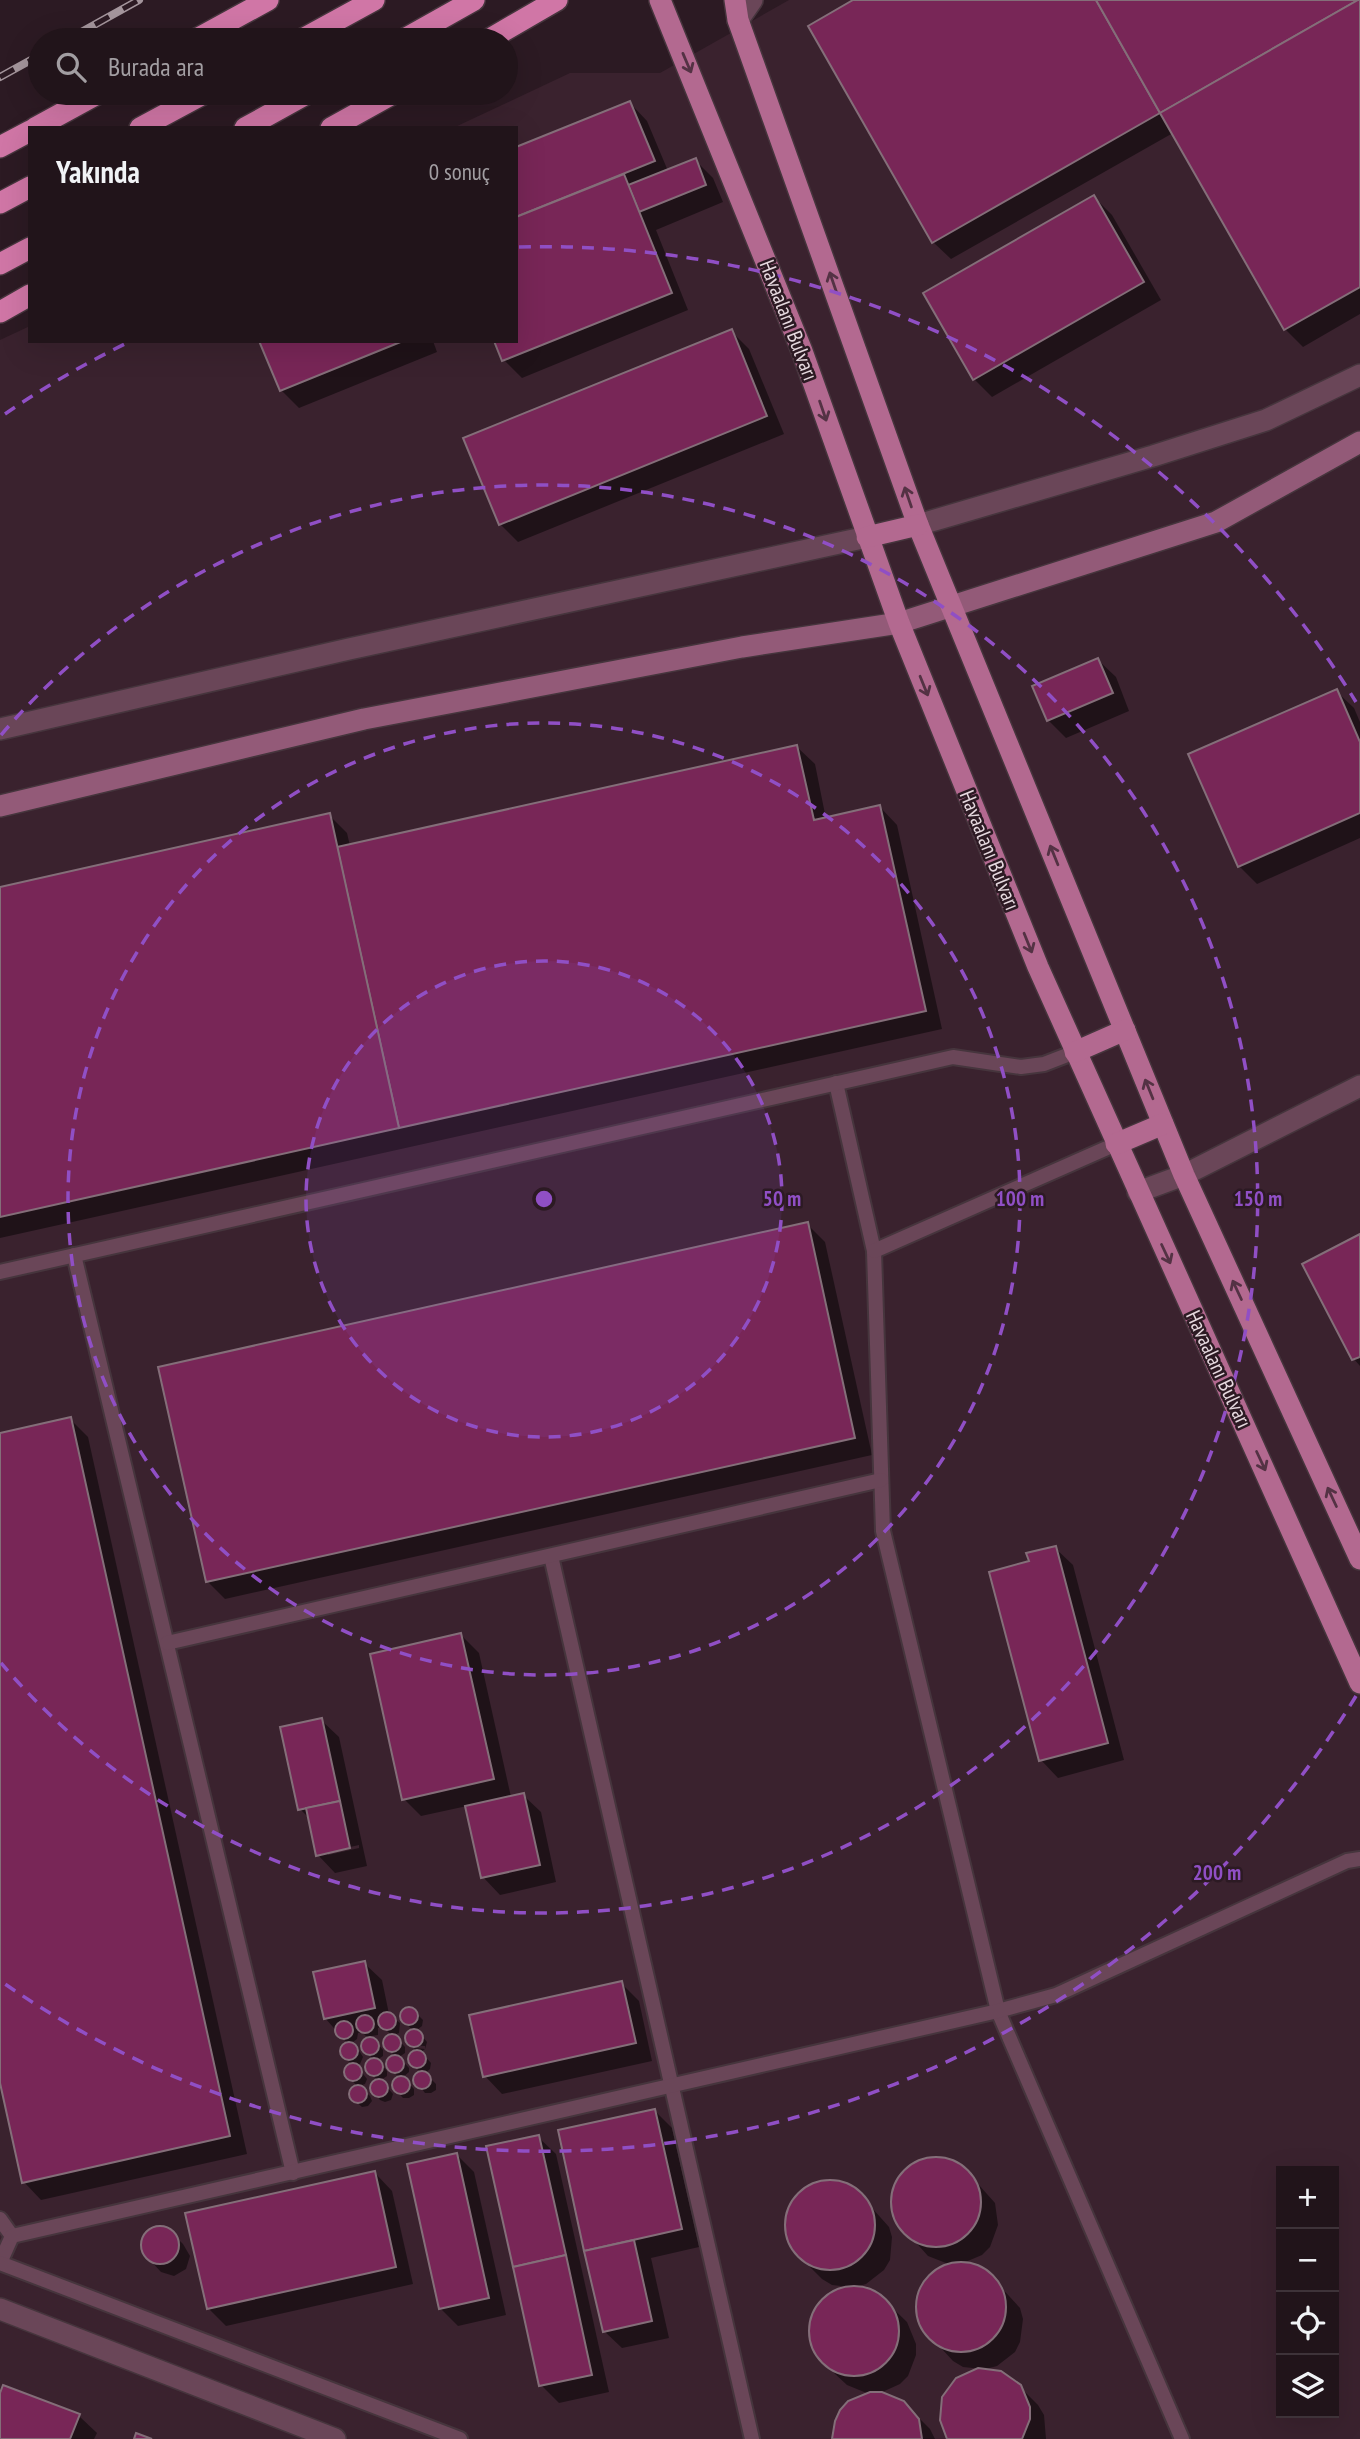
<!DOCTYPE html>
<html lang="tr">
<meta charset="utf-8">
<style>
body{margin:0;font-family:"PT Sans Narrow",sans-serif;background:#2d2127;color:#f1f3f6}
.controls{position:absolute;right:21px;bottom:21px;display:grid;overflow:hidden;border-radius:0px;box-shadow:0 7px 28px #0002}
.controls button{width:63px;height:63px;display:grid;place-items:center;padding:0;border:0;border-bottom:2px solid #3e3339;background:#21141a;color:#f1f3f6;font:35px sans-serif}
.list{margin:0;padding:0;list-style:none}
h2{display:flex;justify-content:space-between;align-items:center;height:91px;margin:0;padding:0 28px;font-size:30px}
h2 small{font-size:23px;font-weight:400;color:#a29ea2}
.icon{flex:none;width:38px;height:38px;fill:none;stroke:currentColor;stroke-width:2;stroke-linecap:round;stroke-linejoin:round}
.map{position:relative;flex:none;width:1360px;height:2439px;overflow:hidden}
.search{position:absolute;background:#21141a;box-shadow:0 7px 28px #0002;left:28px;top:28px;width:490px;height:77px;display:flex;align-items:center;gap:18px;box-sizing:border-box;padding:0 24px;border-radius:38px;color:#a29ea2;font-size:26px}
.panel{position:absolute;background:#21141a;box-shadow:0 7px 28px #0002;left:28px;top:126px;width:490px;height:217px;border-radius:0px}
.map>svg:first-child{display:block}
.built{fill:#3a222e;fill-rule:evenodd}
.shadow{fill:#0007;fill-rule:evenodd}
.building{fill:#782657;stroke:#846e79;stroke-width:2}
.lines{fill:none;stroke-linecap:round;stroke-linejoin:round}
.lane-casing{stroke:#46353d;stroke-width:18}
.street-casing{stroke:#46353d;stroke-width:24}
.secondary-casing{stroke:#46353d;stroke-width:24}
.primary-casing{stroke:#46353d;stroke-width:24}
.highway-casing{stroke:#46353d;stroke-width:24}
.lane{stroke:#6a4658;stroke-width:14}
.street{stroke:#6a4658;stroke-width:21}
.secondary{stroke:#935a78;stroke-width:21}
.primary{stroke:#b36990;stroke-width:21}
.highway{stroke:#d076a6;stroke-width:21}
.rail-casing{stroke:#a4959c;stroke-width:8}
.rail{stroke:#2c1a23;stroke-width:5;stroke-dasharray:16;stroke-linecap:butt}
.oneway{stroke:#543244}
.ring{fill:none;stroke:#904fc5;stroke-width:3.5;stroke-dasharray:12 9}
.labels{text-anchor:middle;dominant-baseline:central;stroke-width:5;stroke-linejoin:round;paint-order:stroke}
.street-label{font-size:21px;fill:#e6d9df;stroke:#2c1a23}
.centre{fill:#904fc5;stroke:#2c1a23;stroke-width:3.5}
.ring-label{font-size:21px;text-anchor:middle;font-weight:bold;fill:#904fc5;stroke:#2c1a23;stroke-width:5;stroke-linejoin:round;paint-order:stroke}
</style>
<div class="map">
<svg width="1360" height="2439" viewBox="0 0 1360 2439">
<rect width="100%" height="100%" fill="#2c1a23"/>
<path class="built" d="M789,0H1360V2439H0V340L30,326V341H516V128H453L570,73H660ZM1281,2171H1334V2413H1281Z"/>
<g class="shadow">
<polygon points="857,0 1360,0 1360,314 1303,347 1285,329 1173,133 951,259 933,242"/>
<polygon points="630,103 647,121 668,171 695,160 713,178 723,202 656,230 688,310 522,378 504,360 516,341 516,149"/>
<polygon points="1094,197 1112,215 1161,300 992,397 974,379"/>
<polygon points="731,331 749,349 784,434 518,542 500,524"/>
<polygon points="261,341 433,341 437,352 299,408 281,390"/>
<polygon points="1098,660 1116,677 1129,711 1066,738 1048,720"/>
<polygon points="1336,691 1354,708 1360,722 1360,838 1257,884 1239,866"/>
<polygon points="797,747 815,764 826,819 880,807 897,825 942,1029 0,1238 0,889 329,815 347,833 350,846"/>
<polygon points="807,1224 825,1242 872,1455 225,1599 207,1581"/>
<polygon points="1360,1236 1360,1366 1354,1359 1305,1265"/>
<polygon points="70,1419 88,1437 247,2154 41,2200 24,2182 0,2075 0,1435"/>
<polygon points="1055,1548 1073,1565 1124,1760 1058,1778 1041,1760"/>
<polygon points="461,1635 479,1653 511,1797 523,1795 541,1812 556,1882 500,1895 483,1877 467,1806 421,1816 404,1799"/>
<path d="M321,1720L339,1737L367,1866L335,1873L318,1855L310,1819L300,1809ZM359,1845V1848L328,1855V1852Z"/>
<polygon points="364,1963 382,1980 389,2014 400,2023 399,2033 394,2035 405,2047 405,2053 399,2057 409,2068 409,2072 403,2077 414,2089 414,2095 409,2098 403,2098 393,2087 394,2081 399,2077 389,2068 389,2060 394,2055 384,2045 385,2039 392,2035 382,2027 378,2028 378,2035 371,2036 383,2050 383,2056 377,2060 387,2071 387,2076 381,2080 393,2094 391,2100 385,2102 380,2100 371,2088 373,2083 379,2082 367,2069 367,2063 373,2059 363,2048 363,2042 368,2038 362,2032 358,2033 357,2039 350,2044 360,2052 363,2057 360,2064 356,2065 367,2079 365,2084 359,2086 370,2096 372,2101 368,2106 362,2107 352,2098 350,2092 356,2085 345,2073 351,2064 341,2052 344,2046 348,2044 325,2018"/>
<polygon points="621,1983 639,2001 652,2061 502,2094 485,2076"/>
<polygon points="407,2009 412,2009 423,2020 422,2026 417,2030 427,2042 425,2049 425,2046 410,2045 406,2040 407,2034 412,2030 402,2018 402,2013"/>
<polygon points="414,2048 425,2049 421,2052 431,2063 430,2069 425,2073 436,2084 436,2090 431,2093 425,2093 415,2080 420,2072 410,2061 410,2055 416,2051"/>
<polygon points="655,2111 672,2128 699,2247 651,2258 669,2338 622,2348 604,2331 560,2132"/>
<polygon points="538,2137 556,2154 609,2392 559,2403 541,2385"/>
<polygon points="457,2155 474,2172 506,2315 458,2326 440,2308"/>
<polygon points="929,2158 952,2161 962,2166 995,2203 998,2225 990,2247 982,2255 963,2263 987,2272 1020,2308 1023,2319 1020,2342 1015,2352 997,2366 982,2370 1020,2387 1038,2405 1044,2415 1046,2439 949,2439 982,2369 963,2367 953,2361 920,2325 917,2314 920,2291 933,2273 951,2265 928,2256 895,2219 892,2208 894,2185 900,2175 908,2167"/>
<polygon points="375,2173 392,2191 413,2284 226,2326 208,2308"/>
<polygon points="823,2182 846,2184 856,2190 889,2227 892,2237 890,2260 884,2270 866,2284 852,2288 870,2290 880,2296 907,2322 916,2344 916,2355 908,2376 900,2384 880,2393 903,2402 930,2429 935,2439 834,2439 869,2394 847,2385 819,2359 811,2338 813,2315 819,2305 827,2297 850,2287 832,2285 822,2279 804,2261 790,2243 786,2221 789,2210 803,2191"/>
<polygon points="158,2228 171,2232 183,2244 190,2256 186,2269 174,2276 161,2272 149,2259 142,2247 146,2234"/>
<polygon points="0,2398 79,2416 97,2433 94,2439 0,2439"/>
</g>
<g class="building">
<polygon points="853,0 1096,0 1160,113 932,243 808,26"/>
<polygon points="1096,0 1358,0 1160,113"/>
<polygon points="1358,0 1360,0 1360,287 1284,330 1160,113"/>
<polygon points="630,101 655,161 516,217 516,147"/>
<polygon points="696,158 706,185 639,212 628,185"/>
<polygon points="624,174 672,293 502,361 494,341 516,341 516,217"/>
<polygon points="1094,195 1144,282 973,380 923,293"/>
<polygon points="732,329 767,416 499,525 463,438"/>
<polygon points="259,341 403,341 280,391"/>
<polygon points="1098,658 1113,693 1047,721 1032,686"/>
<polygon points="1337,689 1360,742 1360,813 1238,867 1188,754"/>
<polygon points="797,745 814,820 880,805 926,1011 399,1128 337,847"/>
<polygon points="330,813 399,1128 0,1217 0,887"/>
<polygon points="808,1222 855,1438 206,1582 158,1367"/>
<polygon points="1360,1234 1360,1357 1352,1360 1302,1264"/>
<polygon points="71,1417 230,2136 22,2183 0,2083 0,1433"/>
<polygon points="1056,1546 1108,1743 1039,1761 989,1572 1029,1561 1026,1553"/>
<polygon points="461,1633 494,1779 402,1800 370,1654"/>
<polygon points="322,1718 340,1801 298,1810 280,1727"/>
<polygon points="524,1793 540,1865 481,1878 465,1806"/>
<polygon points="340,1801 350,1848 316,1856 306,1808"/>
<polygon points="365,1961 375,2008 324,2019 313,1972"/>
<polygon points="622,1981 636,2043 483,2077 469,2015"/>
<circle cx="409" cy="2016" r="9"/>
<circle cx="387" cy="2021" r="9"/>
<circle cx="365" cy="2024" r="9"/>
<circle cx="344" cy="2030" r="9"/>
<circle cx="414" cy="2038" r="9"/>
<circle cx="392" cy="2043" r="9"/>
<circle cx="370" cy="2046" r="9"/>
<circle cx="349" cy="2051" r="9"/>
<circle cx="417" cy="2059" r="9"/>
<circle cx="395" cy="2064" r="9"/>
<circle cx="374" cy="2067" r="9"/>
<circle cx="353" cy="2072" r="9"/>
<circle cx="422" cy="2080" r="9"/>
<circle cx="401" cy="2085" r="9"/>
<circle cx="379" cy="2088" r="9"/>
<circle cx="358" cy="2094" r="9"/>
<polygon points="655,2109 682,2229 584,2251 558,2130"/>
<polygon points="539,2135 566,2255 513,2267 486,2146"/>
<polygon points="457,2153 489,2298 439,2309 407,2164"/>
<circle cx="936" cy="2202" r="45"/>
<polygon points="375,2171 396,2267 207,2309 185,2213"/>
<circle cx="830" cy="2225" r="45"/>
<circle cx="160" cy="2245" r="19"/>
<polygon points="634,2240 652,2321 603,2332 584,2251"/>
<polygon points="566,2255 592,2375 539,2386 513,2267"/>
<circle cx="961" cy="2307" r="45"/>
<circle cx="854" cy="2331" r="45"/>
<polygon points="978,2368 1001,2371 1021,2385 1030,2407 1030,2419 1022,2439 947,2439 940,2420 942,2397 956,2378"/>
<polygon points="3,2385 80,2414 70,2439 0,2439 0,2393"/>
<polygon points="870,2392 882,2392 904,2401 919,2419 922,2439 832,2439 835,2421 840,2410 848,2401"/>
<polygon points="136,2433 152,2439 134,2439"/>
</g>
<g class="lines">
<g class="lane-casing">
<g id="lane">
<polyline points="836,1083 874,1251 883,1531 998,2011 1182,2439"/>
<polyline points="874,1251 1116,1144"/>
<polyline points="74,1255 293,2173"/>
<polyline points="0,1272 953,1057 1021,1067 1044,1064 1075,1052"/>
<polyline points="551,1556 752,2439"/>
<polyline points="167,1643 881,1480"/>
<polyline points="0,2219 12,2236"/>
<polyline points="0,2263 12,2236 998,2011 1056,1995 1347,1861 1360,1859"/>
<polyline points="0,2263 460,2439"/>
</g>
</g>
<g class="street-casing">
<g id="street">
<polyline points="738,20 752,0"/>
<polyline points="918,525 1153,456 1266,420 1360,375"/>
<polyline points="0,729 349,649 867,537"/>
<polyline points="1138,1192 1184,1175 1360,1086"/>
<polyline points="0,2309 335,2439"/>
</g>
</g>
<g class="secondary-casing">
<polyline id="secondary" points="0,806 364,719 742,647 899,623 1216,522 1360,442"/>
</g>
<g class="primary-casing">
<g id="primary">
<polyline points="660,0 802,351 899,623 1038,967 1360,1683"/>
<polyline points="735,0 738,20 918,525 1184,1175 1360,1559"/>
<polyline points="867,537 918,525"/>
<polyline points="1075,1052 1125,1030"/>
<polyline points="1116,1144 1163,1124"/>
</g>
</g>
<g class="highway-casing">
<g id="highway">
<polyline points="195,40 268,0"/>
<polyline points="301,40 374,0"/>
<polyline points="403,40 474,0"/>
<polyline points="488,40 557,0"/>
<polyline points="35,128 99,93"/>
<polyline points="140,128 205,93"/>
<polyline points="245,128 308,93"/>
<polyline points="331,128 394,93"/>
<polyline points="0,147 30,131"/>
<polyline points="0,203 30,187"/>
<polyline points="0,264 30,248"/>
<polyline points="0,312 30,295"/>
</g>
</g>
<use href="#lane" class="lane"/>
<use href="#street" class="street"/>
<use href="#secondary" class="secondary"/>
<use href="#primary" class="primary"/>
<use href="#highway" class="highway"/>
<g class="rail-casing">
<g id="rail">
<polyline points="67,40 139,0"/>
<polyline points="0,77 40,55"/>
</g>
</g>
<use href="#rail" class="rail"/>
</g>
<defs><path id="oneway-shaft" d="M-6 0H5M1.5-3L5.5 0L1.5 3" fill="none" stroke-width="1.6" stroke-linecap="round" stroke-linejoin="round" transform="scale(1.75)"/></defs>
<g class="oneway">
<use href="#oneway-shaft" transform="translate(687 63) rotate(67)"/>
<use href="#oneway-shaft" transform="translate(833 282) rotate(-109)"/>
<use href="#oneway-shaft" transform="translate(823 411) rotate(71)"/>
<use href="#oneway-shaft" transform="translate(908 497) rotate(-109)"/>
<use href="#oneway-shaft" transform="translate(924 686) rotate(68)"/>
<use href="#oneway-shaft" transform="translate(1054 855) rotate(-112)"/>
<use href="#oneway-shaft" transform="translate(1028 943) rotate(68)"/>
<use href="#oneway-shaft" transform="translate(1149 1089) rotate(-112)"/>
<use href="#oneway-shaft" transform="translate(1166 1254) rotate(65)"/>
<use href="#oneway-shaft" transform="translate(1237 1290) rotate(-115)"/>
<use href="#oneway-shaft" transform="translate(1261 1461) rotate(65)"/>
<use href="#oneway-shaft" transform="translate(1332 1497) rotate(-115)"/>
</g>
<circle cx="544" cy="1199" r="238" fill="#904fc5" fill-opacity=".12"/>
<g class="ring">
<circle cx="544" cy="1199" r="238"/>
<circle cx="544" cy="1199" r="476"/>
<path d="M1 735A714 714 0 1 1 1 1663"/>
<path d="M1356 1696A952 952 0 0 1 5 1984M5 414A952 952 0 0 1 127 343M519 247A952 952 0 0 1 1356 702"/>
</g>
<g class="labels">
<g class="street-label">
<text transform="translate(789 320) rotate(69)">Havaalanı Bulvarı</text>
<text transform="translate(990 850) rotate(68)">Havaalanı Bulvarı</text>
<text transform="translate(1219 1369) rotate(65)">Havaalanı Bulvarı</text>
</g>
</g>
<circle cx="544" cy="1199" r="10" class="centre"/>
<g class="ring-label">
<text x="782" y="1206">50 m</text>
<text x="1020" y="1206">100 m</text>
<text x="1258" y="1206">150 m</text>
<text x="1217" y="1880">200 m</text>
</g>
</svg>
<div class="controls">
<button>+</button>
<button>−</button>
<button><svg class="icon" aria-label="locate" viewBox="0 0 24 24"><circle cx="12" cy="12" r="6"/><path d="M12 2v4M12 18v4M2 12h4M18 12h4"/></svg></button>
<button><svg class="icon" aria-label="layers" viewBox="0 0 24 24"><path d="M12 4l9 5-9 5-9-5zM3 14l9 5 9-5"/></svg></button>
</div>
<div class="search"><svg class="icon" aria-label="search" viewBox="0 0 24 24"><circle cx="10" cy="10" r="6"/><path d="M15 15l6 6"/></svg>Burada ara</div>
<section class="panel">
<h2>Yakında<small>0 sonuç</small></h2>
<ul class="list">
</ul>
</section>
</div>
